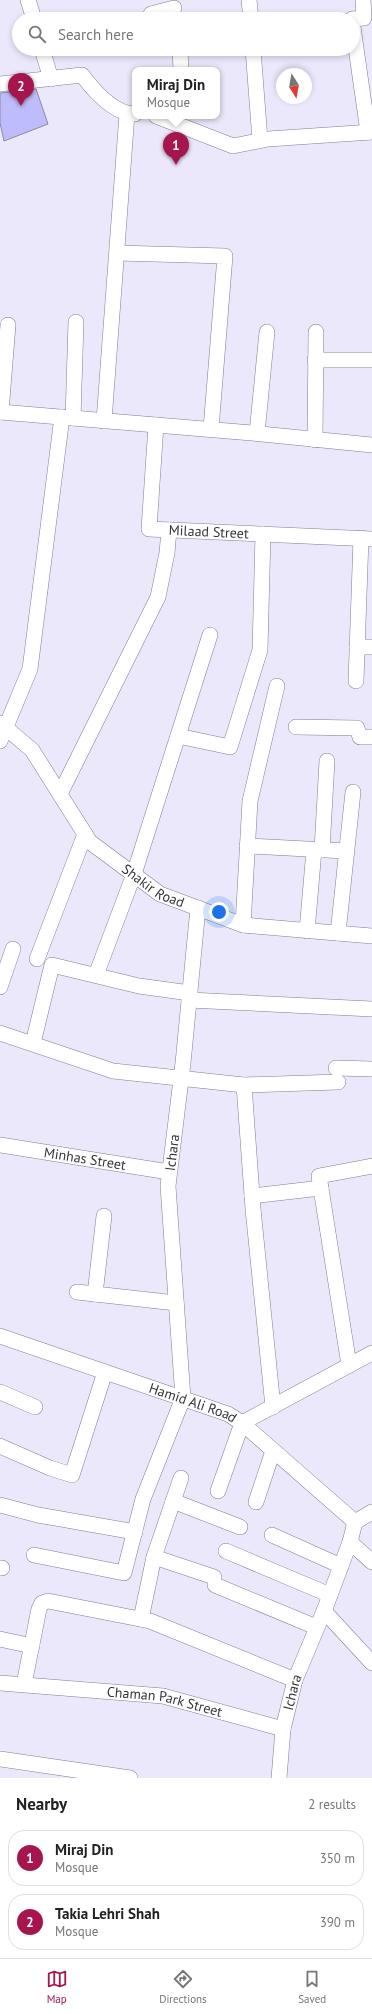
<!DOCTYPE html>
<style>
body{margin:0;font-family:"PT Sans",sans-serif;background:#f6f6f6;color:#222}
.compass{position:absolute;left:276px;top:68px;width:36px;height:36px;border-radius:50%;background:#fff;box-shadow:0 2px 6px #0003;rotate:169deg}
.you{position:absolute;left:219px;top:912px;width:14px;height:14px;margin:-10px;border:3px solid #fff;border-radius:50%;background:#1a73e8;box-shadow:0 0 0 6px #1a73e833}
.badge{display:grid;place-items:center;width:26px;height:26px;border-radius:50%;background:#a7154f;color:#fff;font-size:13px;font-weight:700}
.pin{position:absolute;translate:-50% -33px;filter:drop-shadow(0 1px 2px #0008)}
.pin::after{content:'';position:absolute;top:21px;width:14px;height:12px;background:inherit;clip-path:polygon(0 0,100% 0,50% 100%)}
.popup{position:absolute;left:132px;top:67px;width:88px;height:52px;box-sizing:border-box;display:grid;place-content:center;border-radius:8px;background:#fff;filter:drop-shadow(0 1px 3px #0005);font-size:13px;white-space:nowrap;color:#767676}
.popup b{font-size:15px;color:#222}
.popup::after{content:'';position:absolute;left:50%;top:100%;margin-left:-8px;border:8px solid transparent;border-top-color:#fff}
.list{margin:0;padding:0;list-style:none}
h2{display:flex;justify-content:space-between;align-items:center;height:52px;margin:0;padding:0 16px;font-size:17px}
h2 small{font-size:13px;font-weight:400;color:#767676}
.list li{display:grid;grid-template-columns:26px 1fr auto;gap:12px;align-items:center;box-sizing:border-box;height:56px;margin:0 8px 8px;padding:0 8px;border:1px solid #e0e0e0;border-radius:16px}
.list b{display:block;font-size:15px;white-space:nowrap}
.list p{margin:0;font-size:13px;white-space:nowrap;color:#767676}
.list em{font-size:13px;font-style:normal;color:#767676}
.icon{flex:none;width:22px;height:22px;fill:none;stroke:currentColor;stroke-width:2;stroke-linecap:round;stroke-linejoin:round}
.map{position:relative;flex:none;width:372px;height:1778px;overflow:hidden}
.search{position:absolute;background:#fff;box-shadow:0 2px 6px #0003;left:12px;right:12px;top:12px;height:44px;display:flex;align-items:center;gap:10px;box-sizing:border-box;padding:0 14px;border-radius:22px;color:#767676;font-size:15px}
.sheet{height:180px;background:#fff}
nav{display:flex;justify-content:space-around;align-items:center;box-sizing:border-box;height:56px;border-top:1px solid #e0e0e0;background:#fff;font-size:11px;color:#767676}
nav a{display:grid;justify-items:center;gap:2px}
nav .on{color:#a7154f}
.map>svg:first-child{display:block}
.building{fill:#bfbcfb;stroke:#8b8b9d}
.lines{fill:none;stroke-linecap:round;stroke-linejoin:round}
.minor-casing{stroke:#807d8f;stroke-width:16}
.minor{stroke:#fff;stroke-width:15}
.labels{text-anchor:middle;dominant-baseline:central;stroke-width:3.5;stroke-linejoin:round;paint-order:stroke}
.street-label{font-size:14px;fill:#35343b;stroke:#ece8fc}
</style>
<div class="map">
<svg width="372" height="1778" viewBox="0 0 372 1778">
<rect width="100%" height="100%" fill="#ece8fc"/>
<polygon class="building" points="36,89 48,124 4,141 0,123 0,93"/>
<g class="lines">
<g class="minor-casing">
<g id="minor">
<polyline points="28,0 34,19"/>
<polyline points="249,0 251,19"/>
<polyline points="151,14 174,8"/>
<polyline points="352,19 364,18 363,0"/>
<polyline points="353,27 368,132"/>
<polyline points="42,49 51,79"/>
<polyline points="180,49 181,70"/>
<polyline points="253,49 260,140"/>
<path d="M0,84L82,75C94,91 114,114 135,114"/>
<polyline points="156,116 233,146 268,139 372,132"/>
<polyline points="117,253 225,256 211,429"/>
<polyline points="315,360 372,360"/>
<polyline points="0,412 252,433 372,445"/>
<polyline points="1,412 8,325"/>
<polyline points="73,418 76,322"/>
<polyline points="104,421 127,114"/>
<path id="s1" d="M156,425L149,529L372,539"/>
<polyline points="257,433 267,332"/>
<polyline points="315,440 316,332"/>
<polyline points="357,647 372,647"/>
<polyline points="356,681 361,538"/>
<path id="s2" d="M0,723L32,750L90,842L160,894L243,925L372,936"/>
<polyline points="296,727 357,728 360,737 372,737"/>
<polyline points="178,736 230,747 260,650 263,534"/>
<polyline points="0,741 30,669 62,417"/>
<polyline points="60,794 158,597 167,553 169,530"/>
<polyline points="247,846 346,851"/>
<polyline points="322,850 327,761"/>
<polyline points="243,925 250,801 277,686"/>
<polyline points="307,931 314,850"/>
<polyline points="338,933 353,792"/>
<polyline points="37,959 85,834"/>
<polyline points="96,975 134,874 210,635"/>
<polyline points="0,987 13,949"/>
<polyline points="189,1000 372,1009"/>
<polyline points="0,1033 113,1071 244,1085 338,1082"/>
<polyline points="33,1043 52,965 139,986 190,993"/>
<polyline points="336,1068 372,1069"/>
<polyline points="244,1085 253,1209 273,1407"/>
<path id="s3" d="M0,1145L169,1172"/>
<polyline points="252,1196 321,1188"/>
<polyline points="77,1292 176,1303"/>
<polyline points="95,1294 104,1216"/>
<path id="s4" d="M0,1336L228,1414L242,1423L355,1522"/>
<polyline points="349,1365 319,1176 372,1166"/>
<polyline points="0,1392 35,1407"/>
<polyline points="0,1446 50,1468 72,1475 105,1372"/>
<polyline points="218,1491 242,1423 372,1353"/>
<polyline points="173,1501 240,1527"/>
<polyline points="256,1502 273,1451"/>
<polyline points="0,1505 38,1515 135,1532"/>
<polyline points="355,1522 372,1512"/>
<polyline points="272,1535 341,1566"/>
<polyline points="350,1542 372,1562"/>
<polyline points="226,1551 330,1595"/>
<path id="s5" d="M34,1555L124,1573L143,1499L183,1398L168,1186L183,1063L198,908"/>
<polyline points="154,1557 214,1577"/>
<polyline points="0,1568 2,1568"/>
<polyline points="215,1585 316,1627"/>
<polyline points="324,1611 372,1663"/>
<polyline points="141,1619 154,1557 181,1478"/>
<polyline points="0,1639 32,1646"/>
<path id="s6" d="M0,1683L163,1696L283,1729"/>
<polyline points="24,1684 39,1609 42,1603 48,1601 150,1621 295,1680"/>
<polyline points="0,1759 130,1778"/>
<path id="s7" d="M279,1778L283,1729L295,1680L324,1611L350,1542L355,1522"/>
</g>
</g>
<use href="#minor" class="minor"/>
</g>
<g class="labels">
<g class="street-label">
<text stroke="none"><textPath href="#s1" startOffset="164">Milaad Street</textPath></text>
<text stroke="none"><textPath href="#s2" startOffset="228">Shakir Road</textPath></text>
<text stroke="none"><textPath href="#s5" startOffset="523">Ichara</textPath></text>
<text stroke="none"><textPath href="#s3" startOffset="86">Minhas Street</textPath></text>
<text stroke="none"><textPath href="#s4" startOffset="204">Hamid Ali Road</textPath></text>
<text stroke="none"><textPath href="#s7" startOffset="87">Ichara</textPath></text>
<text stroke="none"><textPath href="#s6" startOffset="166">Chaman Park Street</textPath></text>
</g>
</g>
</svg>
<svg class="compass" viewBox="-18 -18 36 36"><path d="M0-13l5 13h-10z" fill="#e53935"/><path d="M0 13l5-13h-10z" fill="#767676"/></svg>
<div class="you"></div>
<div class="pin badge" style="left:176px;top:165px">1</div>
<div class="popup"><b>Miraj Din</b>Mosque</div>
<div class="pin badge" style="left:21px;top:106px">2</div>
<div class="search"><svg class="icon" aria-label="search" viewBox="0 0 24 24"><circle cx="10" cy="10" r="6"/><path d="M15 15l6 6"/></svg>Search here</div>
</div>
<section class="sheet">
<h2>Nearby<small>2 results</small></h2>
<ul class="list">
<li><span class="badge">1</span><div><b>Miraj Din</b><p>Mosque</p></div><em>350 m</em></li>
<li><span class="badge">2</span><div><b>Takia Lehri Shah</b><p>Mosque</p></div><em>390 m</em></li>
</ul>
</section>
<nav>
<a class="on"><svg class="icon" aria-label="map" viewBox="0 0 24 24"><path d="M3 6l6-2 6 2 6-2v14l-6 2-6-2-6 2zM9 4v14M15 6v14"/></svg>Map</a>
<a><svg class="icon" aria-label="directions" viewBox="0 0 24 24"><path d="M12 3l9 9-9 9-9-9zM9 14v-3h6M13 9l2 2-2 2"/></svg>Directions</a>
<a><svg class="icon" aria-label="saved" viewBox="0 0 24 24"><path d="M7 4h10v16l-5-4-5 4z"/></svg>Saved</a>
</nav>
